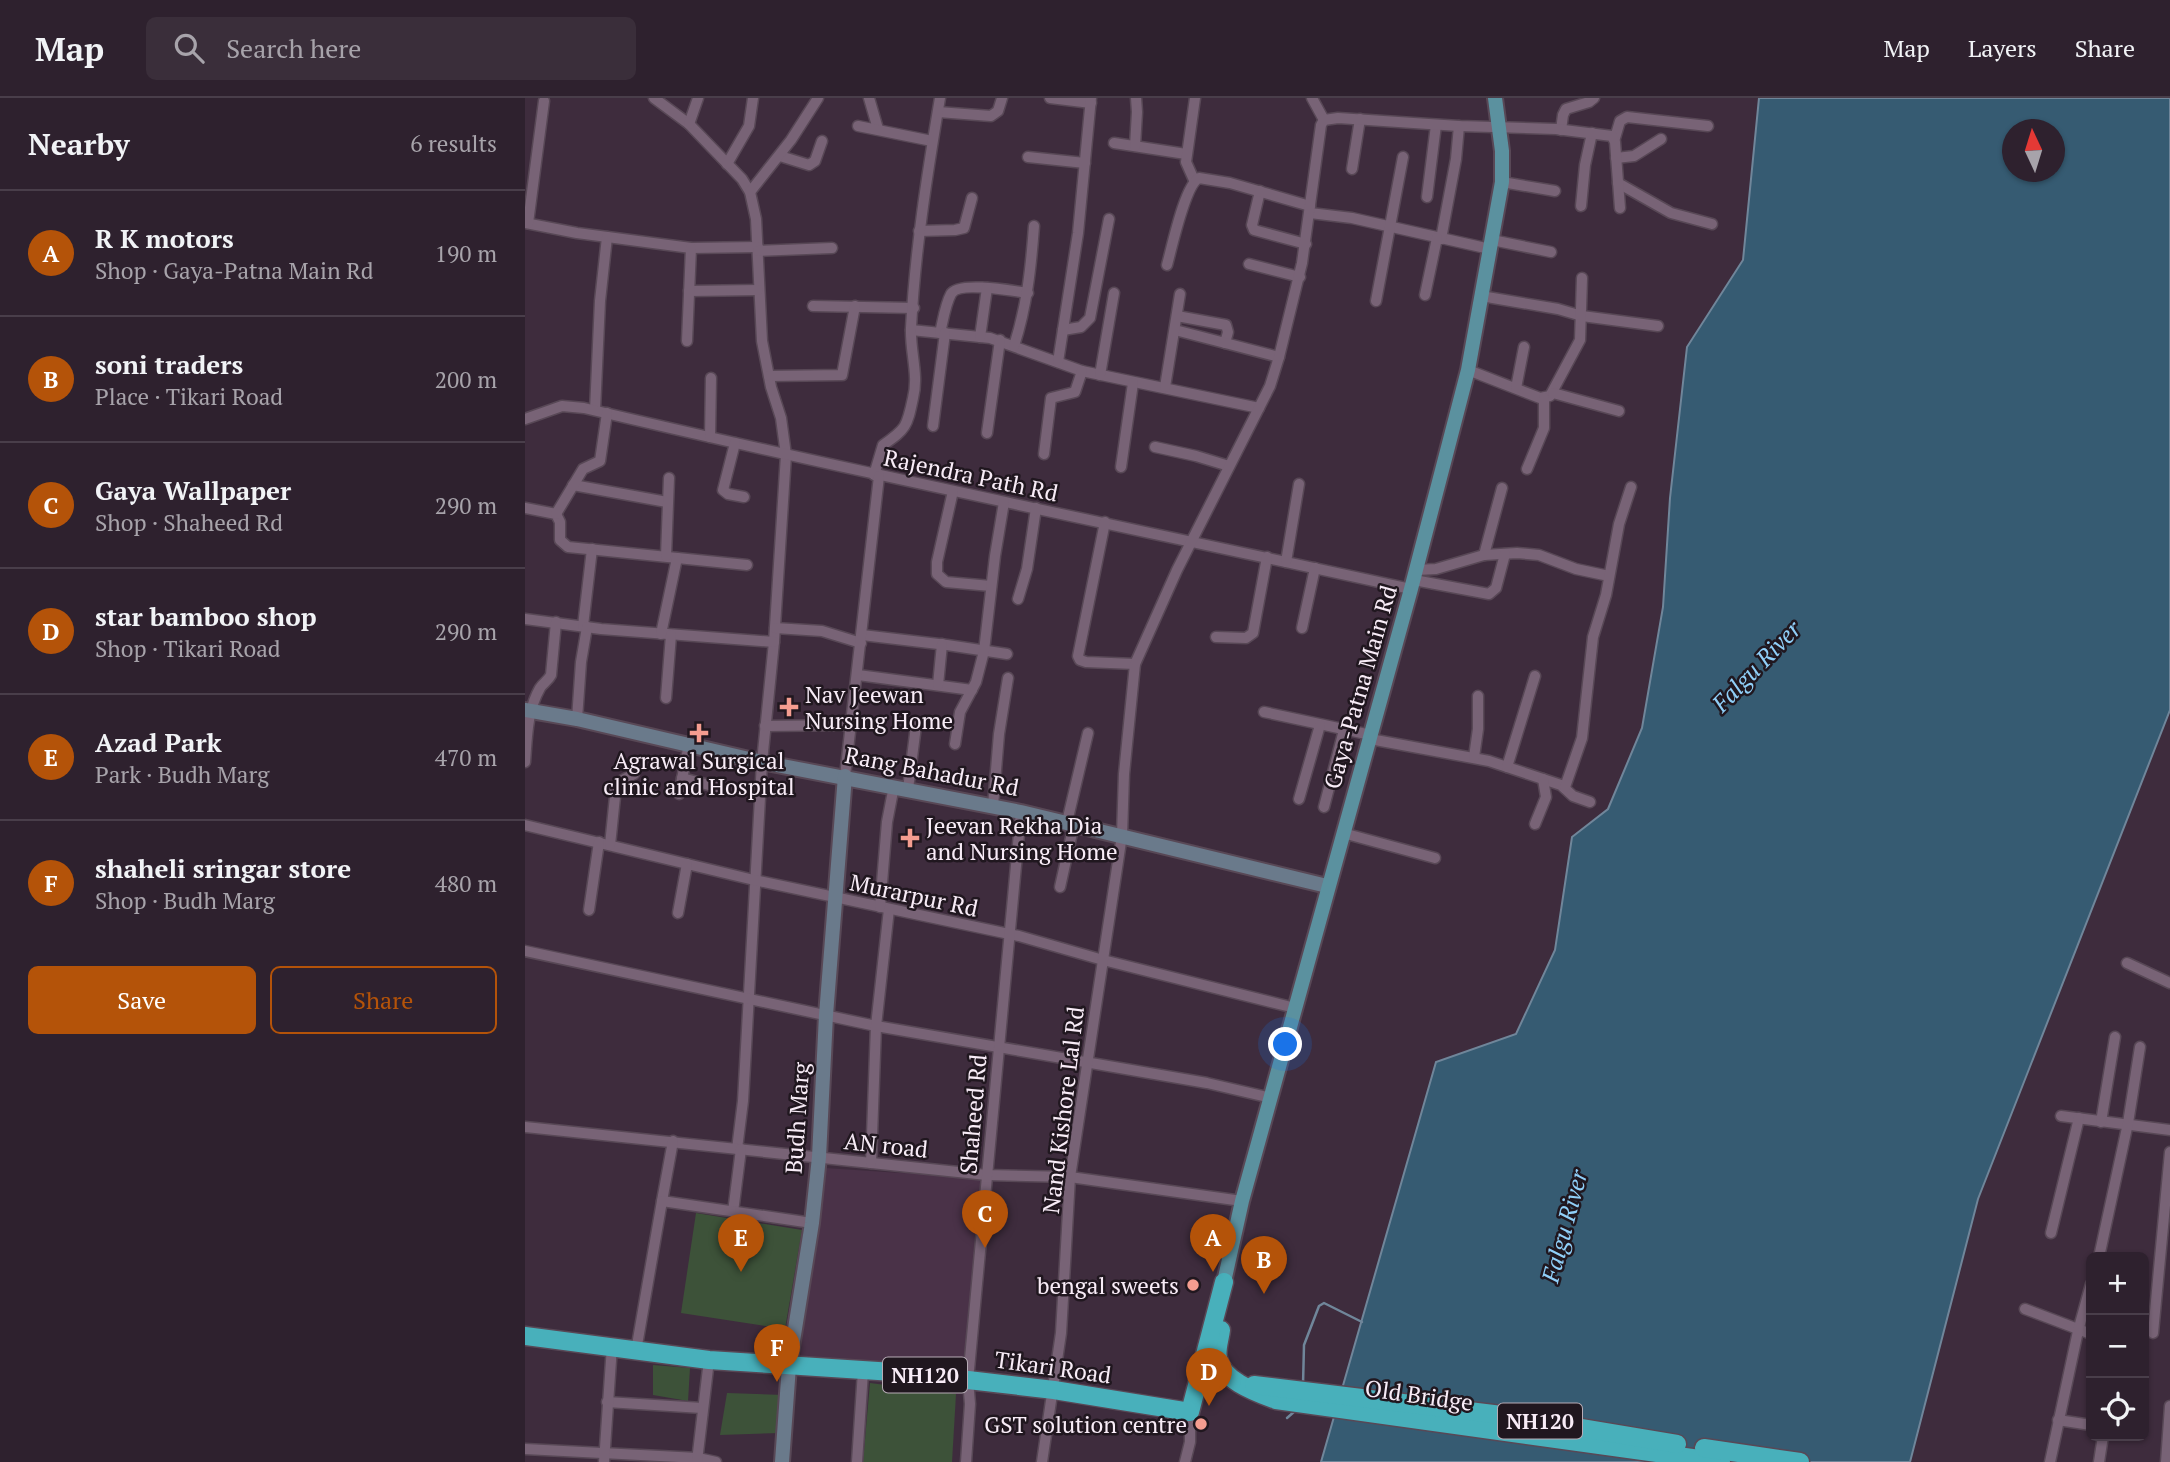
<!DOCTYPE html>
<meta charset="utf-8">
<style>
body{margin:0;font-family:"PT Serif",serif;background:#3a2e3a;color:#f1f3f6}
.controls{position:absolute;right:21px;bottom:21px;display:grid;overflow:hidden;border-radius:10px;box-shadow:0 2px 5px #0004}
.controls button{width:63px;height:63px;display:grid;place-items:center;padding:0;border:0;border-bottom:2px solid #493e4a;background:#2e212e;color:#f1f3f6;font:35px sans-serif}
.compass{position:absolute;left:1477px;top:21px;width:63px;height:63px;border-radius:50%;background:#2e212e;box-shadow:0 2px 5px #0004;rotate:356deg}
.you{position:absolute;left:761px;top:947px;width:24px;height:24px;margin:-18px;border:5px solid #fff;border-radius:50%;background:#1a73e8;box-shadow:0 0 0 10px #1a73e833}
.badge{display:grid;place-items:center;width:46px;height:46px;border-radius:50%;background:#b45309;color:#fff;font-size:23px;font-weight:700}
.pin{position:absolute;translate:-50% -58px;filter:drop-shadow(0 2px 4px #0008)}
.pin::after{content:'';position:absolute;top:37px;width:24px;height:21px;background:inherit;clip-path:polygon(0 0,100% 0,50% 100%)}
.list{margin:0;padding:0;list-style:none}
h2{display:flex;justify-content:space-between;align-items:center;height:91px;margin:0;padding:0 28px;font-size:30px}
h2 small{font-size:23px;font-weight:400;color:#a7a3aa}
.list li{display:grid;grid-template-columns:46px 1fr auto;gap:21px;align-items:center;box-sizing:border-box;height:126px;padding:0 28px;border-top:2px solid #493e4a}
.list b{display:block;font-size:26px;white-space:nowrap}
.list p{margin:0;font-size:23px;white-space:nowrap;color:#a7a3aa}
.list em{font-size:23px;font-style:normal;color:#a7a3aa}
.actions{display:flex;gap:14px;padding:21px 28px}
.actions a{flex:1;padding:16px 0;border:2px solid #b45309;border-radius:10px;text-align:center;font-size:24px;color:#b45309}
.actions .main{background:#b45309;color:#fff}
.icon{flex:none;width:38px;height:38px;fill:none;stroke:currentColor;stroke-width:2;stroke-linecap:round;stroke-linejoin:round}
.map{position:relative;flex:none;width:1645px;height:1364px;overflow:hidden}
header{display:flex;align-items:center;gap:42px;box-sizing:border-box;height:98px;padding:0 35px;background:#2e212e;border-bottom:2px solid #493e4a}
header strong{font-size:33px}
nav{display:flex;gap:38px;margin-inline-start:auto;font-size:24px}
.search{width:490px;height:63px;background:#3a2e3a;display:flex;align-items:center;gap:18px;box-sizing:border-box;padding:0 24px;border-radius:10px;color:#a7a3aa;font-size:26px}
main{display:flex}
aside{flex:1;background:#2e212e}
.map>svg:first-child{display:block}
.built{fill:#4a3248}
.green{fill:#3d5239}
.water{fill:#365b72;stroke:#70869a;stroke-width:2;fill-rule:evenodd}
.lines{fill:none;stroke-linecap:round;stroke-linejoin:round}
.stream{stroke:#70869a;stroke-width:2.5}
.street-casing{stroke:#584856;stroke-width:13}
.secondary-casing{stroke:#584856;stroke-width:18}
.primary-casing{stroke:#584856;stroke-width:18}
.highway-casing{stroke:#584856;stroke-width:21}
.street{stroke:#786376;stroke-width:10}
.secondary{stroke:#6a7a8b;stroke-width:14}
.primary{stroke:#5b919f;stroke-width:14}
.highway{stroke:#48b0bb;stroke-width:18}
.poi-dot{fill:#f59d90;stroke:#20171f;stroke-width:2.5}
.labels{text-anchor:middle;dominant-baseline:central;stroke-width:5;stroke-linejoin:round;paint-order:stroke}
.shield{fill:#20171f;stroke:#b7acb6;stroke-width:2}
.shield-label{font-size:21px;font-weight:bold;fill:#f8ecf7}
.street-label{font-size:23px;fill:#f8ecf7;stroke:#20171f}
.poi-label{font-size:23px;fill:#f8ecf7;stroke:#20171f;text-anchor:start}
.water-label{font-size:24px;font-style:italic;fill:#90cff8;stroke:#20171f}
</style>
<header>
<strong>Map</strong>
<div class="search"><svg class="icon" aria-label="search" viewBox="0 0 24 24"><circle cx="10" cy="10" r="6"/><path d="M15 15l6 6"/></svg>Search here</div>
<nav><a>Map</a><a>Layers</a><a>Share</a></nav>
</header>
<main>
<aside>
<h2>Nearby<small>6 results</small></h2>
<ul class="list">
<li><span class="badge">A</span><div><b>R K motors</b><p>Shop · Gaya-Patna Main Rd</p></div><em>190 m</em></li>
<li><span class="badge">B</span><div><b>soni traders</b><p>Place · Tikari Road</p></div><em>200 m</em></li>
<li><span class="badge">C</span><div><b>Gaya Wallpaper</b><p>Shop · Shaheed Rd</p></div><em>290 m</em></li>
<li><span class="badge">D</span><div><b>star bamboo shop</b><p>Shop · Tikari Road</p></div><em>290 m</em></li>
<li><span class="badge">E</span><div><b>Azad Park</b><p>Park · Budh Marg</p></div><em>470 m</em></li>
<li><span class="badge">F</span><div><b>shaheli sringar store</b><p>Shop · Budh Marg</p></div><em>480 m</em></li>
</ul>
<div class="actions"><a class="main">Save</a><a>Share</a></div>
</aside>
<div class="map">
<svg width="1645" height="1364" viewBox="0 0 1645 1364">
<rect width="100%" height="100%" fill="#3e2c3d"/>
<polygon class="built" points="300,1070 376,1075 457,1076 461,1082 444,1273 275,1258"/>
<g class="green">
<polygon points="171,1115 277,1132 260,1231 156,1215"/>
<polygon points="128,1267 165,1270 163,1303 128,1297"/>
<polygon points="345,1285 431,1296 427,1364 338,1364"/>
<polygon points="202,1295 259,1297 255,1335 195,1337"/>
</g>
<path class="water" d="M1234,0H1645V612L1453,1101L1385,1364H796L911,964L991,936L1030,852L1047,739L1083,711L1117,630L1138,509L1145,400L1162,249L1218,162ZM1488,32H1530V74H1488Z"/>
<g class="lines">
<g class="stream">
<polyline points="778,1287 779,1247 794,1208 799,1205 837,1224"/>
<polyline points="762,1320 770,1313"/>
</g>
<g class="street-casing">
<g id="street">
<polyline points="129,0 164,26 217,81 225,94 231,121 237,243 246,289 256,320 261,357 249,544 237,664 218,1003 212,1051"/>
<polyline points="344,0 353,31"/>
<polyline points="525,0 566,5"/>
<polyline points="787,0 799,22"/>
<polyline points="413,14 466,18 473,13 477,0"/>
<polyline points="164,26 173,0"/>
<polyline points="333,28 407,43"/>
<polyline points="1036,32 1038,17 1041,11 1064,4 1069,0"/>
<polyline points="1090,40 1095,23 1102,19 1183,28"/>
<polyline points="589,45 661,56"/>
<polyline points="610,48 612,14 611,0"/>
<polyline points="255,58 284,67 290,63 297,43"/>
<polyline points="503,59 560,65"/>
<polyline points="1091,60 1109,58 1136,41"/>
<polyline points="202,66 224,28 228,0"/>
<polyline points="827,71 835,21"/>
<polyline points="669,82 661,64 670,0"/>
<polyline points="977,84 1030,93"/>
<polyline points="1093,85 1146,115 1187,126"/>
<polyline points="735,93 727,127 729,132 781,146"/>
<polyline points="225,94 266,42 293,0"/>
<polyline points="902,99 911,27"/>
<polyline points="1056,108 1060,67 1067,35"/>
<polyline points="785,115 827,120 965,151"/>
<polyline points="0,125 52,135 166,150 233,149"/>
<polyline points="3,125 19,3"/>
<polyline points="394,133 430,132 439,130 447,100"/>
<polyline points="916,141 931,61 934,28"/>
<polyline points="967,142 1026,154"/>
<polyline points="233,153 307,150"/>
<polyline points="724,166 775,179"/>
<path d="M642,167C647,149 660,87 674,80L705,85L785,108"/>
<polyline points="164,193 233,192"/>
<polyline points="900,197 912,140"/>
<polyline points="956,198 1033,211 1057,218 1133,228"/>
<polyline points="851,203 878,59"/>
<polyline points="288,208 389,210"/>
<polyline points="652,218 701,227 703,234 700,245"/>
<polyline points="386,232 465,240 557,273 734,310"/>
<polyline points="538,232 556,229 565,220 584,121"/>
<polyline points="650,232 754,259"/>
<path d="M415,235C418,223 420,207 426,196C433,183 489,193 503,195"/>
<polyline points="455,239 462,190"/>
<polyline points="162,243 166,150"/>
<path d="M489,248C502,208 506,169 509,128"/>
<polyline points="533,264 553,135 566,0"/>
<polyline points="943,272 1015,300 1025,298 1055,242 1057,180"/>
<polyline points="575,277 589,195"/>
<polyline points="244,278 317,277 330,208"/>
<polyline points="640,289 655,196"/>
<polyline points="991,290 999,249"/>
<polyline points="1028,295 1094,313"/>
<polyline points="70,312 75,203 82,139"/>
<path d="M0,321L37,308L59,310C334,375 611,431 886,491"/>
<polyline points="408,328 420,235"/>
<polyline points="462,335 475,242"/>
<polyline points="185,339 186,280"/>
<polyline points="210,345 198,392 203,396 219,399"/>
<polyline points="630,349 671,358 704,368"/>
<polyline points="519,356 526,300 550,294 557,273"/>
<polyline points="596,369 608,285"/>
<polyline points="1002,371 1019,330 1019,300"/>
<path d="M349,377L358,347C381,331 382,329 388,300C394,277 385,254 386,230C390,153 402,77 415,0"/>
<polyline points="48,387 142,404"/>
<polyline points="428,393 412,464 412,476 421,484 466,488"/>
<polyline points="0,410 31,416 35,424 35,442 43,449 222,467"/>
<polyline points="31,416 58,371 75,363 82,315"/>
<polyline points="580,424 553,558 555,562 561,564 610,566"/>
<polyline points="959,457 977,390"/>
<polyline points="141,458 144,380"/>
<polyline points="761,464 774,386"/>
<polyline points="891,472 911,471 959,457 992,455 1014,457 1051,471 1084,478"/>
<polyline points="889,482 964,496 971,490 980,456"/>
<polyline points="493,501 502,471 511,410"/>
<polyline points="0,521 76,531 249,544"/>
<polyline points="58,528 67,451"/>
<polyline points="250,530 297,533 336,545"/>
<polyline points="777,530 790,470"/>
<polyline points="136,536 152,460"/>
<polyline points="337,537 422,547 482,556"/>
<polyline points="691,539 721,540 728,535 742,459"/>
<polyline points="333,577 447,592"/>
<polyline points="413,587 417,546"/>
<polyline points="141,600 146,537"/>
<polyline points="739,614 846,637"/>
<polyline points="52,621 56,564 62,529"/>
<polyline points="240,628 327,627"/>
<polyline points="845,641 964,663 1036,687 1048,698 1065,704"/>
<polyline points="430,646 435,614 451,584 459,553 470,458 479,404"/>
<polyline points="949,659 953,631 953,598"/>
<path d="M0,664C2,639 2,613 15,590C18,585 23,583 26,577L31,524"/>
<polyline points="982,669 1010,578"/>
<polyline points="320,678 354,378"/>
<polyline points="157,680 195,690"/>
<polyline points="1040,689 1057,640 1068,539 1081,497 1094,426 1106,389"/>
<polyline points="383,691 391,628"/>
<polyline points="154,696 164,646"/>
<polyline points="774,701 795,627"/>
<polyline points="468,708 474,636 483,580"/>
<polyline points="799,709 819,632"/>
<polyline points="542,724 563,635"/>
<polyline points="1010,726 1021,699 1018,681"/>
<polyline points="0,727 229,782 494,838 578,862 770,910"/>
<polyline points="818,735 910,760"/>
<polyline points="85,747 91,689 96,683 109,676"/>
<polyline points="535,789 549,726"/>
<polyline points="355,809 362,724 369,688"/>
<polyline points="64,812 74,744"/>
<polyline points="153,815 162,766"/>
<polyline points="0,853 351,928 682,985 746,1000"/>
<polyline points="1602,865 1645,885"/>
<polyline points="1536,1018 1645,1032"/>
<polyline points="1576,1024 1590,939"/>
<polyline points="0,1029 462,1077 545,1079 717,1103"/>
<polyline points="346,1065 351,928 364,811"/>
<polyline points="137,1103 148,1043"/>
<polyline points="208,1114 216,1051"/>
<polyline points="1526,1135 1554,1020"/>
<polyline points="1574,1159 1603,1025 1615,949"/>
<polyline points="1500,1211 1566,1236"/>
<polyline points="1628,1235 1645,1054"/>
<polyline points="111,1253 137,1103 287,1125"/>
<polyline points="82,1304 177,1310"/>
<polyline points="1533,1322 1566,1327"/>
<polyline points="0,1351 173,1360 191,1364"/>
<polyline points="172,1363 184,1262"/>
<polyline points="79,1364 87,1248"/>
<polyline points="332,1364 338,1273"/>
<polyline points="441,1364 445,1306 443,1282 496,714"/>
<polyline points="517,1364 536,1235 545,1079 597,737 599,676 610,566 652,472 745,288 754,259 777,165 796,27 799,22 813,20 934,28 1031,31 1087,38 1090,44 1095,110"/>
<polyline points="660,1364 665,1344 665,1314"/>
<polyline points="1525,1364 1553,1233 1566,1186"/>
<polyline points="1574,1364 1578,1338"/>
<polyline points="1641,1364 1645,1308"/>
</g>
</g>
<g class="secondary-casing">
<g id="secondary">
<polyline points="0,612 52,621 237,664 496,714 802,788"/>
<polyline points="257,1364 264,1268 287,1125 294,1059 301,917 320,678"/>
</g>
</g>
<g class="primary-casing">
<polyline id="primary" points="699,1184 717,1103 886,491 922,353 943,272 977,84 977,53 970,0"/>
</g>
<g class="highway-casing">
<g id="highway">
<path d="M696,1232C695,1241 691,1251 693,1260C697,1283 733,1295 751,1302L1196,1364"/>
<polyline points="0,1238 184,1262 384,1275 443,1282 529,1292 665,1314 699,1184"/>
<polyline points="729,1287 985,1318 1152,1346"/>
<polyline points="1179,1350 1275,1364"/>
</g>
</g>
<use href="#street" class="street"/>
<use href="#secondary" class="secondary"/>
<use href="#primary" class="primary"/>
<use href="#highway" class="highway"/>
</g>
<g class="poi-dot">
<path d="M260.5 598.5h7v7h7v7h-7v7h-7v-7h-7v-7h7z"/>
<path d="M170.5 624.5h7v7h7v7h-7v7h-7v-7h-7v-7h7z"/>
<path d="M381.5 729.5h7v7h7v7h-7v7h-7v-7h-7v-7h7z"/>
<circle cx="668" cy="1187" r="7"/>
<circle cx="676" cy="1326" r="7"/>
</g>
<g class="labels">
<g class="shield">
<rect x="358" y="1259.5" width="84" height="35" rx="5"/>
<rect x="973" y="1305.5" width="84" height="35" rx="5"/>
</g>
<g class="shield-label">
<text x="400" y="1277">NH120</text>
<text x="1015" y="1323">NH120</text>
</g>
<g class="street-label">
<text transform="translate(446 377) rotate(12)">Rajendra Path Rd</text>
<text transform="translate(835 589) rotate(-74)">Gaya-Patna Main Rd</text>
<text transform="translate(407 673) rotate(11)">Rang Bahadur Rd</text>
<text transform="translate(389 797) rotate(12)">Murarpur Rd</text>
<text transform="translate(538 1012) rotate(-83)">Nand Kishore Lal Rd</text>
<text transform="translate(448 1016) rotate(-85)">Shaheed Rd</text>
<text transform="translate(272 1020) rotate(-86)">Budh Marg</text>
<text transform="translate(361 1047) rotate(6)">AN road</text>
<text transform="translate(528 1269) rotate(8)">Tikari Road</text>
<text transform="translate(894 1297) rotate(8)">Old Bridge</text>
</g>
<g class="poi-label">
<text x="280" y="596">Nav Jeewan<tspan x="280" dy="26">Nursing Home</tspan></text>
<text x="174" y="662" text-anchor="middle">Agrawal Surgical<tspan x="174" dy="26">clinic and Hospital</tspan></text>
<text x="401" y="727">Jeevan Rekha Dia<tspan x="401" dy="26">and Nursing Home</tspan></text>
<text x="654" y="1187" text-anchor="end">bengal sweets</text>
<text x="662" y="1326" text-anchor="end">GST solution centre</text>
</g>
<g class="water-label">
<text transform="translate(1231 568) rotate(-46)">Falgu River</text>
<text transform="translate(1039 1128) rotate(-75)">Falgu River</text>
</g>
</g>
</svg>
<div class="controls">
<button>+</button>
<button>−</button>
<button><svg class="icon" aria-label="locate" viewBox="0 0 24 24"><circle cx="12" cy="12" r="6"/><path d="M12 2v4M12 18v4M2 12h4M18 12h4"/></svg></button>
</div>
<svg class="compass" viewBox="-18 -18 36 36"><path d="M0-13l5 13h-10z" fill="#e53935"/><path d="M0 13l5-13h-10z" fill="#a7a3aa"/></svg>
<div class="you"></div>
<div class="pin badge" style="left:688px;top:1174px">A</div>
<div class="pin badge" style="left:739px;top:1196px">B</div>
<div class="pin badge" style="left:460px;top:1150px">C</div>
<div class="pin badge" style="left:684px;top:1308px">D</div>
<div class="pin badge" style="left:216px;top:1174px">E</div>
<div class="pin badge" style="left:252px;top:1284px">F</div>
</div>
</main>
